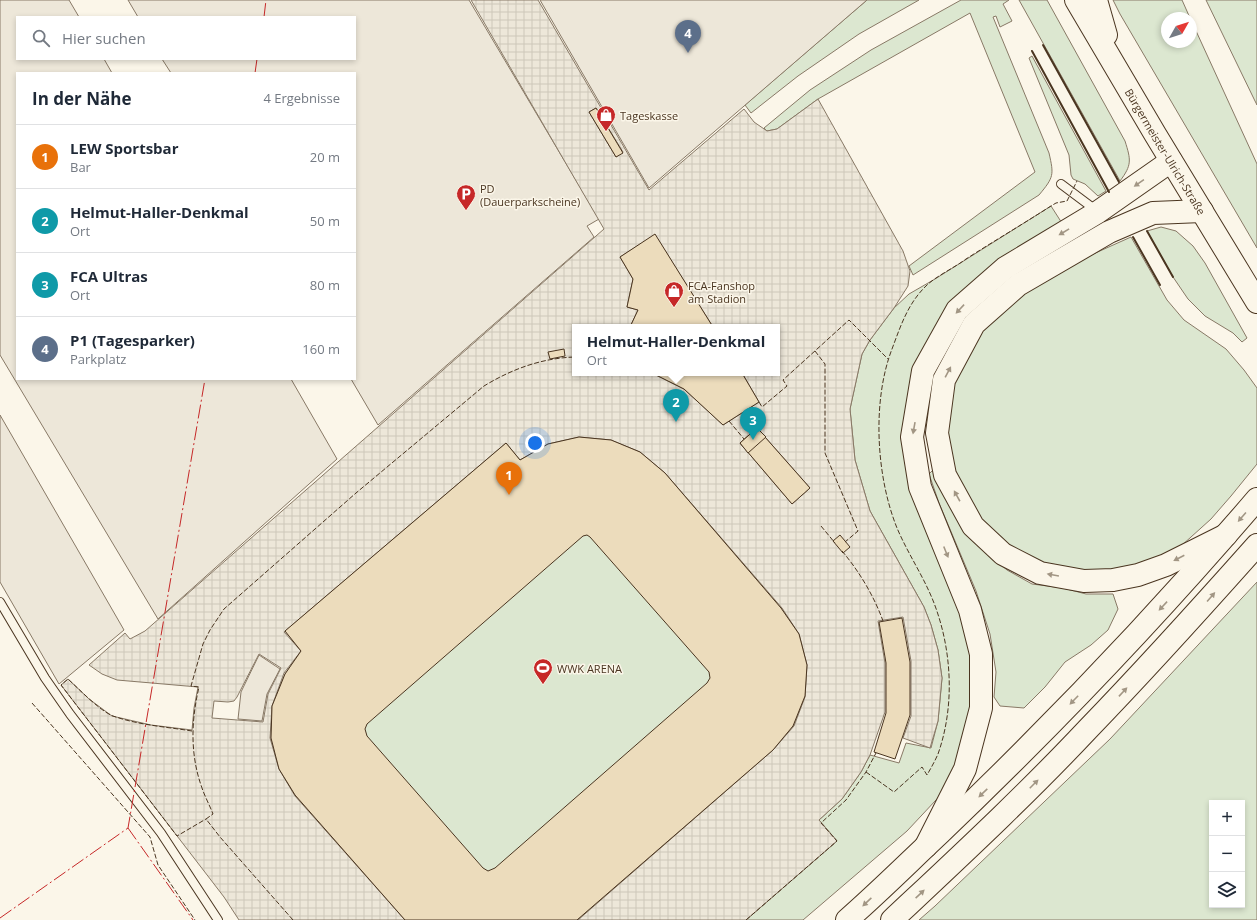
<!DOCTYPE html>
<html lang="de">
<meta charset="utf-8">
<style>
body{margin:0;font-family:"Open Sans",sans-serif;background:#f6f6f7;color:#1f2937}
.controls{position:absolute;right:12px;bottom:12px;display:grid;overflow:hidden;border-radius:0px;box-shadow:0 2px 6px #0003}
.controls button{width:36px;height:36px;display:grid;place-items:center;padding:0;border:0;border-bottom:1px solid #e0e1e3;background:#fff;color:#1f2937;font:20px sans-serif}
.compass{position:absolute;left:1161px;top:12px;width:36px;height:36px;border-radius:50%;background:#fff;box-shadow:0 2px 6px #0003;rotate:51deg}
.you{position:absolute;left:535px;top:443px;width:14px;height:14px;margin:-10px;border:3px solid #fff;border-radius:50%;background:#1a73e8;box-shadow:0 0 0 6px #1a73e833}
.badge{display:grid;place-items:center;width:26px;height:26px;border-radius:50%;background:#111827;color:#fff;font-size:13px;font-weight:700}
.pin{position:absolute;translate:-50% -33px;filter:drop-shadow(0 1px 2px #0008)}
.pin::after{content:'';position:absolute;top:21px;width:14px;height:12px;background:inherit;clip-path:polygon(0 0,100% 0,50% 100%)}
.popup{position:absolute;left:572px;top:324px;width:208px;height:52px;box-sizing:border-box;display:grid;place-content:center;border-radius:0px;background:#fff;filter:drop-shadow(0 1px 3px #0005);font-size:13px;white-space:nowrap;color:#747a83}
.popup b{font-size:15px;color:#1f2937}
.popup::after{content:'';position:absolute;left:50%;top:100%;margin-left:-8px;border:8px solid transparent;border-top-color:#fff}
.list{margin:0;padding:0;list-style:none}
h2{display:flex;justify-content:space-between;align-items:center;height:52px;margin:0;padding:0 16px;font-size:17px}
h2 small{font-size:13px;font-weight:400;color:#747a83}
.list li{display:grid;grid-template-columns:26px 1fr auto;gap:12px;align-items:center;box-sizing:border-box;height:64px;padding:0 16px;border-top:1px solid #e0e1e3}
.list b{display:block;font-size:15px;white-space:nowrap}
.list p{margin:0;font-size:13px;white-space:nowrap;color:#747a83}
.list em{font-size:13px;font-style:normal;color:#747a83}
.icon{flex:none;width:22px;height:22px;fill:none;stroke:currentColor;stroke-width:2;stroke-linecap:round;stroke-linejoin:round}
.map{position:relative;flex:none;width:1257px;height:920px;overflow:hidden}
.search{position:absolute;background:#fff;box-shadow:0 2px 6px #0003;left:16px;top:16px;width:340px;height:44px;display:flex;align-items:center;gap:10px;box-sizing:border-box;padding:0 14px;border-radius:0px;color:#747a83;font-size:15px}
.panel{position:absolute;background:#fff;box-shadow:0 2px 6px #0003;left:16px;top:72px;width:340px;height:308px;border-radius:0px}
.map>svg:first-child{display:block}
.green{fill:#dce7d0;stroke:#887966;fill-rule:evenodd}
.parking{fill:#ede7d9;stroke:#887966}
.plaza{fill:url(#plaza-grid);stroke:#887966;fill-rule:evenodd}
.building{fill:#ecdcbc;stroke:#4a3520;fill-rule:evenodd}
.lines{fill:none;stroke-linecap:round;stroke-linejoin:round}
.lane-casing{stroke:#4a3520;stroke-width:10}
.secondary-casing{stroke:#4a3520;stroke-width:24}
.highway-casing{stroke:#4a3520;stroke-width:24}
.lane{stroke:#fbf6e9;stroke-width:8}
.secondary{stroke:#fbf6e9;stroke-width:22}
.highway{stroke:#fbf6e9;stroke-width:22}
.fence{stroke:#4a3520;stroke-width:1;stroke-dasharray:5 2;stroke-linecap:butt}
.wall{stroke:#4a3520;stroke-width:2}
.power{stroke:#c62828;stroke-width:1;stroke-dasharray:14 3 2 3;stroke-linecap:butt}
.oneway{fill:#a29684}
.labels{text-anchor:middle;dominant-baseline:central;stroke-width:3;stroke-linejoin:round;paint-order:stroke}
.poi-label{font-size:11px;fill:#4a3520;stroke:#fbf6e9;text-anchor:start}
.street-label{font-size:11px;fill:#4a3520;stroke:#fbf6e9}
</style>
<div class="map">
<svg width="1257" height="920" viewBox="0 0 1257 920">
<defs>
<pattern id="plaza-grid" width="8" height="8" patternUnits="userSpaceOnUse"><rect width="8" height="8" fill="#ede7d9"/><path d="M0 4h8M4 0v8" fill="none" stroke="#cdc7ba"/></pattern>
</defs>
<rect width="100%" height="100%" fill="#fbf6e9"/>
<g class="green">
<polygon points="867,0 919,0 859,34 798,76 751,113 745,105"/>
<path d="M961,0H1009L1003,4L1012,21L1000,27L996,16L993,17L1049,153C1054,175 1054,177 1039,195L913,275L909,266L1035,172L970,13L818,99L777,129L767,131L764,128L810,90L871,50Z"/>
<path d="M1019,0H1047L1125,141C1131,160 1132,165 1120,181Z"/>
<polygon points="1113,0 1182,0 1190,18 1167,18 1167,42 1191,42 1191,20 1257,164 1257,248 1120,14"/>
<polygon points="1206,0 1257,0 1257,105 1255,101"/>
<polygon points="1032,56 1106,191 1098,196 1085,184 1073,179 1071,175 1069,155 1029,58"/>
<polygon points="1051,206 1067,231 957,310 923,371 912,437 981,654 965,769 907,831 803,920 746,920 837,841 819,820 842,799 861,772 870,755 899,763 906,743 931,748 938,721 942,678 938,650 931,625 924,607 870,511 855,460 850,409 862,354 870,340 894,308 909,294 935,279"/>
<polygon points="1161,227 1176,231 1193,246 1205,263 1247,338 1242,342 1233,333 1205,316 1188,299 1173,277 1147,231"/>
<polygon points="1131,237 1167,300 1184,320 1226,349 1244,370 1257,388 1257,464 1231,496 1211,519 1181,546 1161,557 1114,573 1043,566 1008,547 979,520 954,472 946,433 952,384 981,332 1024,294 1082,259"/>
<polygon points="611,440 640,452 665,473 781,608 799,634 807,665 805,696 793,726 773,750 577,920 405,920 295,795 279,769 271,738 272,706 285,674 301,651 285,631 506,443 520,460"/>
<polygon points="935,468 977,544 1007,570 1032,584 1063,588 1086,594 1113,594 1118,609 1108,630 1091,645 1065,662 1045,687 1024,708 1000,706 994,697 996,672 990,634 976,591 939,503 929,474"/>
<path d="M1257,582V920H919L935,906L1110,739ZM1212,803H1242V905H1212Z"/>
</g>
<g class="parking">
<polygon points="0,0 69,0 79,17 17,17 17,59 104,59 112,73 17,73 17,379 291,379 337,459 158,619 0,355"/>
<polygon points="128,0 469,0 599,219 587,226 594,237 378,425 351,379 355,379 355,73 171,73 162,59 355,59 355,17 138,17"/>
<polygon points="540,0 867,0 649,188"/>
<polygon points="0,415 124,630 59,684 0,582"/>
<polygon points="259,655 280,669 267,694 262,721 238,719 241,692"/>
</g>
<path class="plaza" d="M471,0H538L649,190L744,109L754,122L767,131L777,129L818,99L903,251L910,271L908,286L894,308L870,340L862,354L850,409L855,460L870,511L924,607L931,625L938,650L942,678L938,721L930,748L903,738L911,716V661L903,617L878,621L885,663V712L870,755L861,772L842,799L819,820L837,841L746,920H578L773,750L794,726L805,697L807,665L799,634L782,608L665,473L640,452L611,440L579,437L548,444L520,460L506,443L284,632L301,651L284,673L272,706L270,738L279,769L295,796L405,920H239L224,897L61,685L68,679L89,699L112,716L151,725L192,730L194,708L198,687L117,680L102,674L89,665L125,633L130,639L145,631L604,229ZM596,108L623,152L616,157L589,112ZM655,235L713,327H777V373H742L759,402L723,425L684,389L652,373H575V327H630L638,310L627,307L633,279L620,257ZM757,428L810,488L792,504L740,443ZM259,654L281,668L268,694L263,722L212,718L214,701L228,702L234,701L237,697Z"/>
<g class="building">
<polygon points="596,108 623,153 616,157 589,112"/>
<polygon points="655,234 713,327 630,327 638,310 627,307 633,279 620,257"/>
<polygon points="564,349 565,356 550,359 548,352"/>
<polygon points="652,373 742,373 759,402 723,425 684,389"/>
<polygon points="757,428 810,488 792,504 740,443"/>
<polygon points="757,428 766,437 748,453 740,443"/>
<path d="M579,437L611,440L640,452L665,473L781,608L799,634L807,665L805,696L793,726L773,750L577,920H405L295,795L279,769L271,738L272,706L285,674L301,651L285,631L506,443L520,460L548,444ZM587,535L590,537L709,672L710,678L707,683L495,868L488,871L483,868L367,736L365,729L367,724L583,536Z"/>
<polygon points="840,535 850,547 843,553 833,541"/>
<polygon points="902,618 910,662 910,715 895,759 874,752 886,713 886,663 879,622"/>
</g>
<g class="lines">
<g class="lane-casing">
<g id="lane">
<polyline points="1061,184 1097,211"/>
<polyline points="0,602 45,678 70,714 161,833 218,920"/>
</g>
</g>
<g class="secondary-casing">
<g id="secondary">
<path id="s1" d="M1076,0L1155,134L1257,302"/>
<polyline points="1096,0 1106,35"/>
</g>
</g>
<g class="highway-casing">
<g id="highway">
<polyline points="1202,211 1153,213 1109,232 1018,285 974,324 944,380 937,433 945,475 973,526 1003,554 1040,573 1084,581 1113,580 1138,575 1166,565 1226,535"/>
<polyline points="926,846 965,769 981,708 981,654 970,610 920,487 912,437 923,371 957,310 1005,268 1098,212 1171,161"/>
<path d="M847,920C879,892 909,862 940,833C1051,727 1157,616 1257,499"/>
<path d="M892,920C958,858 1025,796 1087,730C1145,670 1201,608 1257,545"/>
</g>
</g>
<use href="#lane" class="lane"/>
<use href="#secondary" class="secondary"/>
<use href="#highway" class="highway"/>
<g class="fence">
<polyline points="815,351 825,364 825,453 858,531 845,542"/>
<polyline points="759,402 762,407 787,386 783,380 849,320 888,359"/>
<polyline points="729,421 744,439"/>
<polyline points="821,526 835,543"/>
<path d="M842,551C859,571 874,596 883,621"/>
<polyline points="32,703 150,837 158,865 195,920"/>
<path d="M192,731C167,727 138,725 113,716C100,711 79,689 68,679L61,685L177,836L206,819"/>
<path d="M866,772L894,792L922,767L927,775C931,768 935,761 938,754C955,706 952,650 934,603C924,577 908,554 897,528C876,476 872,401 892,349C901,325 908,303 927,285C938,275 954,268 966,259C994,241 1023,224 1051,206L1056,203L1067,201L1077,181"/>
<path d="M293,920L220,837L206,819L213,814C210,806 205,797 202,788C190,755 191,721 199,687L191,686L203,644L210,630L224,609L356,493L484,386C512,369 542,358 575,357"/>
<polyline points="746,920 837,841 821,823 846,800 866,772 876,753"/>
</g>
<g class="wall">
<polyline points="1043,45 1119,182"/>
<polyline points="1032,51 1109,192"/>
<polyline points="1147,231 1173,277"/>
<polyline points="1133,237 1160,285"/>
</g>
<g class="power">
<polyline points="264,17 266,0"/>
<polyline points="255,73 257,59"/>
<polyline points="128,828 193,920"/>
<polyline points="0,918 128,828 205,379"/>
</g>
</g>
<defs><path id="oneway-solid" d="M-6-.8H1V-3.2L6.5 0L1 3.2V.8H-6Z"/></defs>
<g class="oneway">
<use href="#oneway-solid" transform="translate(1139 183) rotate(145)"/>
<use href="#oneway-solid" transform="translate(1064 232) rotate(149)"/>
<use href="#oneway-solid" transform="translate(960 309) rotate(133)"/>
<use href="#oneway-solid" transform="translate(948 372) rotate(-62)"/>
<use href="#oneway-solid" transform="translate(914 428) rotate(100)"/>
<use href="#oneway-solid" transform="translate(957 496) rotate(-119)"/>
<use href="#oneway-solid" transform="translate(1242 517) rotate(131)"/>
<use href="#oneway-solid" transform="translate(946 552) rotate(68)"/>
<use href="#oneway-solid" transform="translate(1179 558) rotate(153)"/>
<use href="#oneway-solid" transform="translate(1053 575) rotate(-170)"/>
<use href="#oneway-solid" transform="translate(1211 597) rotate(-49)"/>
<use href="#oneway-solid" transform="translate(1163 606) rotate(133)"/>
<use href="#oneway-solid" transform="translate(1123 692) rotate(-47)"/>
<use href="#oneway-solid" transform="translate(1074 700) rotate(134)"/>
<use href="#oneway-solid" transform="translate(1034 784) rotate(-45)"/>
<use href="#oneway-solid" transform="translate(983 793) rotate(136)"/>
<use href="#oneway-solid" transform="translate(920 894) rotate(-43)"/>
<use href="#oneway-solid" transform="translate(867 902) rotate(137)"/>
</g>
<defs>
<g id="shop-pin" transform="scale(1)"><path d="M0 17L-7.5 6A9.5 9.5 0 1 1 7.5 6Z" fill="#c62828" stroke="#fbf6e9"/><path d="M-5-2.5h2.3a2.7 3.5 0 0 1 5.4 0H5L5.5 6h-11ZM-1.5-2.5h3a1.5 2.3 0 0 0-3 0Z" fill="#fff"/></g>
<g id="parking-pin" transform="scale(1)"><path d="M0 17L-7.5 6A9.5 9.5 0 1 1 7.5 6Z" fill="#c62828" stroke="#fbf6e9"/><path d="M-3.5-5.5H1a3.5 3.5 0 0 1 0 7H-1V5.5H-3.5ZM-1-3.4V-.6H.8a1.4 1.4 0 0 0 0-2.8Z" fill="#fff"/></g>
<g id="stadium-pin" transform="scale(1)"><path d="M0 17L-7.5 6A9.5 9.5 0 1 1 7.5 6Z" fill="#c62828" stroke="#fbf6e9"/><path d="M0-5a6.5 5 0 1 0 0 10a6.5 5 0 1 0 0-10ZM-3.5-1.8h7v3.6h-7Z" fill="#fff"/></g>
</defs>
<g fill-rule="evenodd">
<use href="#shop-pin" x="606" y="115"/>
<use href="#parking-pin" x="466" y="194"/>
<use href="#shop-pin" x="674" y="291"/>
<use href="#stadium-pin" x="543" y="668"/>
</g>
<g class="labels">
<g class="poi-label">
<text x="620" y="115">Tageskasse</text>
<text x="480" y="188">PD<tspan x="480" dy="13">(Dauerparkscheine)</tspan></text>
<text x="688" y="285">FCA-Fanshop<tspan x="688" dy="13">am Stadion</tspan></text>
<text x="557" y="668">WWK ARENA</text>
</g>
<g class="street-label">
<text stroke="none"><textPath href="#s1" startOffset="176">Bürgermeister-Ulrich-Straße</textPath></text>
</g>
</g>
</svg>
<div class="controls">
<button>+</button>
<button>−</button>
<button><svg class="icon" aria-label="layers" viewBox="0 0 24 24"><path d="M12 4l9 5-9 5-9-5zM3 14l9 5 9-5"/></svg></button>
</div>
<svg class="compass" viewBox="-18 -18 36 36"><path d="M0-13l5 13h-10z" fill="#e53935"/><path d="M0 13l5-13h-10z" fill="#747a83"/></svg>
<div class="you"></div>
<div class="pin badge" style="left:509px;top:495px;background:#e8710a">1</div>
<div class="pin badge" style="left:676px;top:422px;background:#0f9aa8">2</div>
<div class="popup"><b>Helmut-Haller-Denkmal</b>Ort</div>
<div class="pin badge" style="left:753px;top:440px;background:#0f9aa8">3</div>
<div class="pin badge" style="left:688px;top:53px;background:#5c6f8a">4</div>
<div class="search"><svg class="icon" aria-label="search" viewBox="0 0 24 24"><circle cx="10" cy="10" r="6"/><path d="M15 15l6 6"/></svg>Hier suchen</div>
<section class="panel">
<h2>In der Nähe<small>4 Ergebnisse</small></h2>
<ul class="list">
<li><span class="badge" style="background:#e8710a">1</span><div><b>LEW Sportsbar</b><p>Bar</p></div><em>20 m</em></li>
<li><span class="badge" style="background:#0f9aa8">2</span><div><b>Helmut-Haller-Denkmal</b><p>Ort</p></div><em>50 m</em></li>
<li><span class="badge" style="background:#0f9aa8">3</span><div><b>FCA Ultras</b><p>Ort</p></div><em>80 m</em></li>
<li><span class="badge" style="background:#5c6f8a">4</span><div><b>P1 (Tagesparker)</b><p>Parkplatz</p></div><em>160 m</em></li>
</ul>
</section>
</div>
